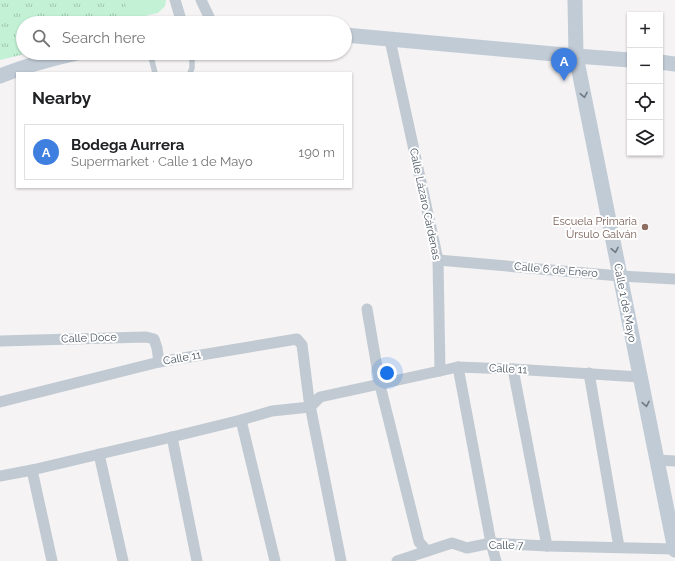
<!DOCTYPE html>
<meta charset="utf-8">
<style>
body{margin:0;font-family:Raleway,sans-serif;background:#f2f2f2;color:#202124}
.controls{position:absolute;right:12px;top:12px;display:grid;overflow:hidden;border-radius:0px;box-shadow:0 1px 3px #0004}
.controls button{width:36px;height:36px;display:grid;place-items:center;padding:0;border:0;border-bottom:1px solid #e0e0e0;background:#fff;color:#202124;font:20px sans-serif}
.you{position:absolute;left:387px;top:373px;width:14px;height:14px;margin:-10px;border:3px solid #fff;border-radius:50%;background:#1a73e8;box-shadow:0 0 0 6px #1a73e833}
.badge{display:grid;place-items:center;width:26px;height:26px;border-radius:50%;background:#ea580c;color:#fff;font-size:13px;font-weight:700}
.pin{position:absolute;translate:-50% -33px;filter:drop-shadow(0 1px 2px #0008)}
.pin::after{content:'';position:absolute;top:21px;width:14px;height:12px;background:inherit;clip-path:polygon(0 0,100% 0,50% 100%)}
.list{margin:0;padding:0;list-style:none}
h2{display:flex;justify-content:space-between;align-items:center;height:52px;margin:0;padding:0 16px;font-size:17px}
h2 small{font-size:13px;font-weight:400;color:#757577}
.list li{display:grid;grid-template-columns:26px 1fr auto;gap:12px;align-items:center;box-sizing:border-box;height:56px;margin:0 8px 8px;padding:0 8px;border:1px solid #e0e0e0;border-radius:0px}
.list b{display:block;font-size:15px;white-space:nowrap}
.list p{margin:0;font-size:13px;white-space:nowrap;color:#757577}
.list em{font-size:13px;font-style:normal;color:#757577}
.icon{flex:none;width:22px;height:22px;fill:none;stroke:currentColor;stroke-width:2;stroke-linecap:round;stroke-linejoin:round}
.map{position:relative;flex:none;width:675px;height:561px;overflow:hidden}
.search{position:absolute;background:#fff;box-shadow:0 1px 3px #0004;left:16px;top:16px;width:336px;height:44px;display:flex;align-items:center;gap:10px;box-sizing:border-box;padding:0 14px;border-radius:22px;color:#757577;font-size:15px}
.panel{position:absolute;background:#fff;box-shadow:0 1px 3px #0004;left:16px;top:72px;width:336px;height:116px;border-radius:0px}
.map>svg:first-child{display:block}
.grass{fill:#c3f1d5}
.park{fill:url(#park-tufts)}
.lines{fill:none;stroke-linecap:round;stroke-linejoin:round}
.lane{stroke:#c1cad2;stroke-width:5.5}
.street{stroke:#c1cad2;stroke-width:11}
.secondary{stroke:#c1cbd6;stroke-width:15}
.oneway{stroke:#6e7984}
.education-dot{fill:#8d6e63;stroke:#fff;stroke-width:1.5}
.labels{text-anchor:middle;dominant-baseline:central;stroke-width:4;stroke-linejoin:round;paint-order:stroke}
.street-label{font-size:11px;fill:#4a5661;stroke:#fff}
.education-label{font-size:11px;fill:#785e54;stroke:#fff;text-anchor:end}
</style>
<div class="map">
<svg width="675" height="561" viewBox="0 0 675 561">
<defs>
<pattern id="park-tufts" width="24" height="20" patternUnits="userSpaceOnUse"><rect width="24" height="20" fill="#c3f1d5"/><path d="M3 7l-1-3M5 7V3M7 7l1-3M15 17l-1-3M17 17v-4M19 17l1-3" fill="none" stroke="#a0c6b0"/></pattern>
</defs>
<rect width="100%" height="100%" fill="#f5f3f3"/>
<polygon class="grass" points="110,0 166,0 165,6 158,13 115,23 54,23"/>
<polygon class="park" points="0,0 124,0 131,23 23,23 23,53 29,53 0,60"/>
<g class="lines">
<g class="lane">
<polyline points="150,53 155,73"/>
<polyline points="190,73 192,68 192,53"/>
</g>
<g class="street">
<polyline points="175,0 182,23"/>
<polyline points="201,0 212,23"/>
<polyline points="390,40 438,260 440,371"/>
<polyline points="438,260 620,276 675,279"/>
<polyline points="367,309 380,385 419,542 427,551"/>
<polyline points="0,341 146,337 154,339 157,348 159,362"/>
<polyline points="458,367 491,543 496,561"/>
<polyline points="513,369 547,546"/>
<polyline points="589,373 619,547"/>
<polyline points="0,402 159,362 297,339 302,345 309,400 341,561"/>
<polyline points="241,420 275,561"/>
<polyline points="172,437 197,561"/>
<polyline points="99,454 123,561"/>
<polyline points="657,460 675,461"/>
<polyline points="32,470 52,561"/>
<polyline points="0,476 32,470 172,437 241,420 272,411 310,407 320,397 458,367 513,369 640,377"/>
<polyline points="397,561 452,543 467,548 491,543 547,546 675,549"/>
</g>
<g class="secondary">
<polyline points="575,0 576,56 675,550"/>
<polyline points="345,35 576,56 630,60"/>
<polyline points="660,62 675,64"/>
<path d="M0,76C25,66 50,59 77,53"/>
</g>
</g>
<defs><path id="oneway-chevron" d="M-2-3.5L2.5 0L-2 3.5" fill="none" stroke-width="1.6" stroke-linecap="round" stroke-linejoin="round"/></defs>
<g class="oneway">
<use href="#oneway-chevron" transform="translate(584 95) rotate(79)"/>
<use href="#oneway-chevron" transform="translate(615 250) rotate(79)"/>
<use href="#oneway-chevron" transform="translate(646 404) rotate(79)"/>
</g>
<circle class="education-dot" cx="645" cy="227" r="4"/>
<g class="labels">
<g class="street-label">
<text transform="translate(425 204) rotate(78)">Calle Lázaro Cárdenas</text>
<text transform="translate(556 270) rotate(5)">Calle 6 de Enero</text>
<text transform="translate(625 303) rotate(79)">Calle 1 de Mayo</text>
<text transform="translate(89 338) rotate(-2)">Calle Doce</text>
<text transform="translate(182 358) rotate(-10)">Calle 11</text>
<text transform="translate(508 369) rotate(3)">Calle 11</text>
<text x="506" y="545">Calle 7</text>
</g>
<g class="education-label">
<text x="637" y="221">Escuela Primaria<tspan x="637" dy="13">Úrsulo Galván</tspan></text>
</g>
</g>
</svg>
<div class="controls">
<button>+</button>
<button>−</button>
<button><svg class="icon" aria-label="locate" viewBox="0 0 24 24"><circle cx="12" cy="12" r="6"/><path d="M12 2v4M12 18v4M2 12h4M18 12h4"/></svg></button>
<button><svg class="icon" aria-label="layers" viewBox="0 0 24 24"><path d="M12 4l9 5-9 5-9-5zM3 14l9 5 9-5"/></svg></button>
</div>
<div class="you"></div>
<div class="pin badge" style="left:564px;top:81px;background:#3f7fe0">A</div>
<div class="search"><svg class="icon" aria-label="search" viewBox="0 0 24 24"><circle cx="10" cy="10" r="6"/><path d="M15 15l6 6"/></svg>Search here</div>
<section class="panel">
<h2>Nearby<small></small></h2>
<ul class="list">
<li><span class="badge" style="background:#3f7fe0">A</span><div><b>Bodega Aurrera</b><p>Supermarket · Calle 1 de Mayo</p></div><em>190 m</em></li>
</ul>
</section>
</div>
